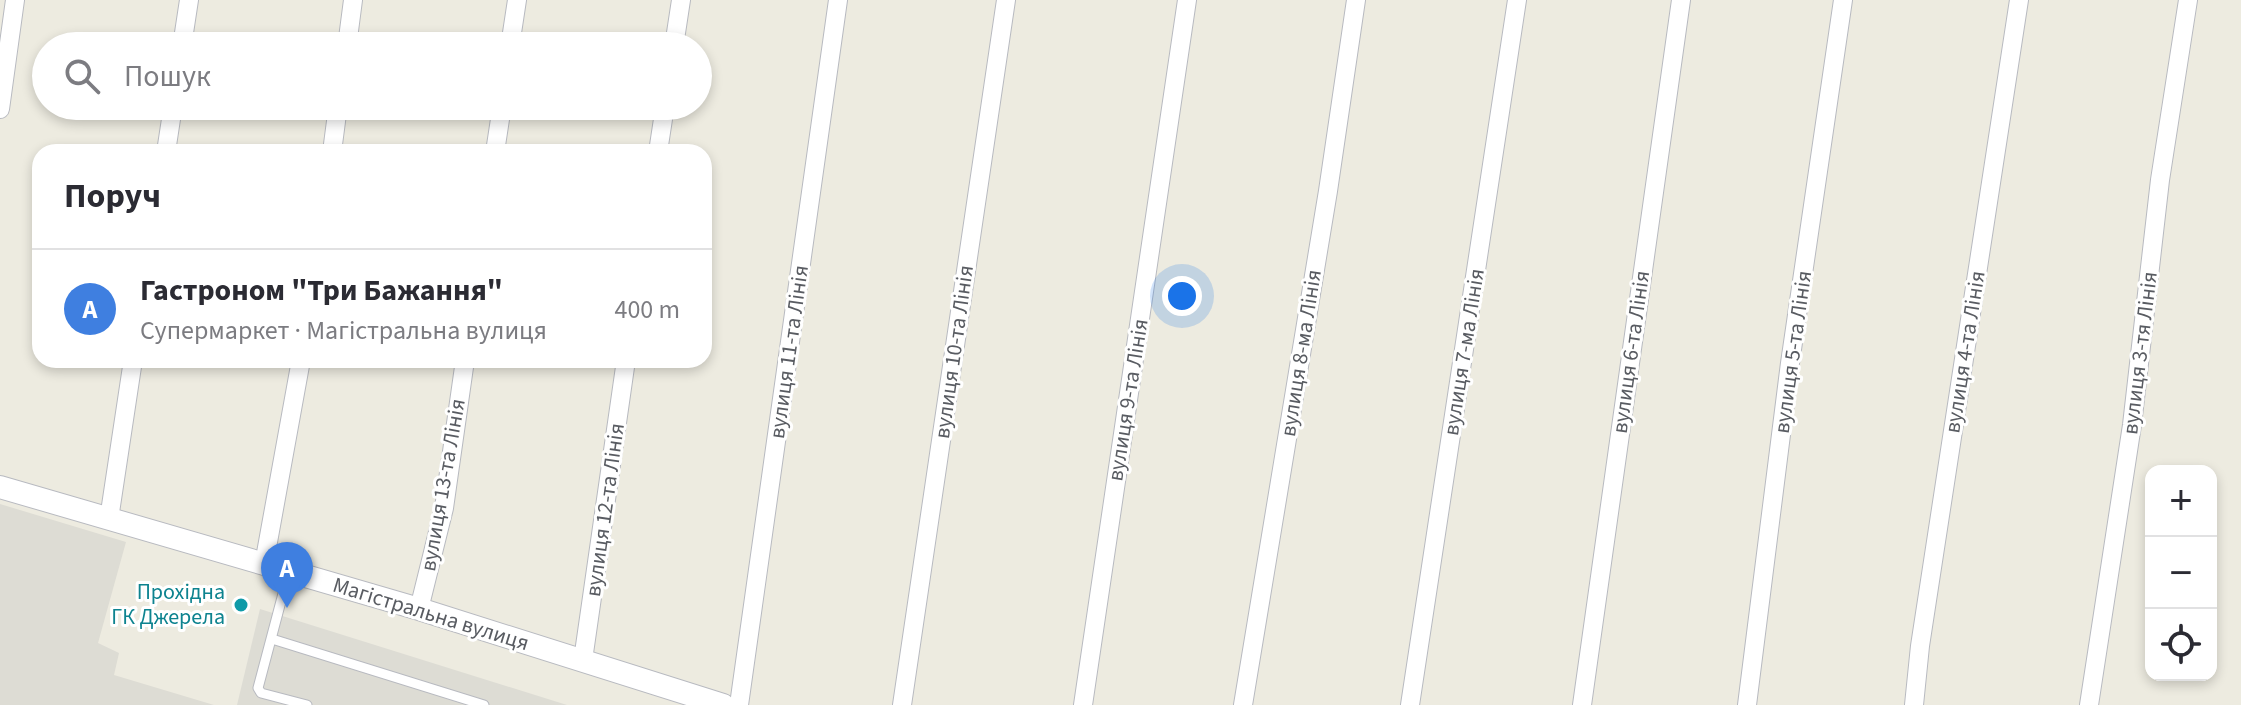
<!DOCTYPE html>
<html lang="uk">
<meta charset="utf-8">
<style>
body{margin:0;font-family:"Source Sans 3",sans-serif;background:#f7f7f7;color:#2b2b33}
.controls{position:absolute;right:24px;bottom:24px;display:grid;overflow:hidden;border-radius:16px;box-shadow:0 4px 12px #0003}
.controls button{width:72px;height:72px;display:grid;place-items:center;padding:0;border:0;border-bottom:2px solid #e1e1e2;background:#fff;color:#2b2b33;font:40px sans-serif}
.you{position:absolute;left:1182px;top:296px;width:28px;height:28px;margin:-20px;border:6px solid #fff;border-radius:50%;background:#1a73e8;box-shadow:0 0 0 12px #1a73e833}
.badge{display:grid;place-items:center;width:52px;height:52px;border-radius:50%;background:#f4371e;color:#fff;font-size:26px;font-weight:700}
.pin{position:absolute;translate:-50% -66px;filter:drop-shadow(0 2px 4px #0008)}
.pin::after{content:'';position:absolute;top:42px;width:28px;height:24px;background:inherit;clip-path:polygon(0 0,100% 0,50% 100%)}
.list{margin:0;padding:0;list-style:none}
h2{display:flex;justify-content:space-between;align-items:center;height:104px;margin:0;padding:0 32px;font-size:34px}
h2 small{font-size:26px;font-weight:400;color:#7c7c81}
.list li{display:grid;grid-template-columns:52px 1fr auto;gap:24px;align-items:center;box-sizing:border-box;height:120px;padding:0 32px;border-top:2px solid #e1e1e2}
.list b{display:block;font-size:30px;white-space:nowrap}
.list p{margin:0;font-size:26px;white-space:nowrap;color:#7c7c81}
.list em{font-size:26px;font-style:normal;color:#7c7c81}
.icon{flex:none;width:44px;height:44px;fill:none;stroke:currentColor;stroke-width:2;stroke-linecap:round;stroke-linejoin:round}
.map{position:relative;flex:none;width:2241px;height:705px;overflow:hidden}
.search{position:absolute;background:#fff;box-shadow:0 4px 12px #0003;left:32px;top:32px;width:680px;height:88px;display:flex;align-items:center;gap:20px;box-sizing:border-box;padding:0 28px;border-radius:44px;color:#7c7c81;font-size:30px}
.panel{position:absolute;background:#fff;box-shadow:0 4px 12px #0003;left:32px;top:144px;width:680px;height:224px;border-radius:24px}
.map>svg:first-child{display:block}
.industrial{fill:#dddcd4}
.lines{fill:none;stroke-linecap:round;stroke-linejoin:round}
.service-casing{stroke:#b8bac0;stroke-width:11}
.minor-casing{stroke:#b8bac0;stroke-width:20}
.tertiary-casing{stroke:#b8bac0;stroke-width:24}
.service{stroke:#fff;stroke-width:9}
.minor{stroke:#fff;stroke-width:18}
.tertiary{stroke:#fff;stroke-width:22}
.culture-dot{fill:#0f9aa8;stroke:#fff;stroke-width:3}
.labels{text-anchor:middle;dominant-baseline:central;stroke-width:6;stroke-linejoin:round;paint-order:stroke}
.street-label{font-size:22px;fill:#595c62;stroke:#fff}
.culture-label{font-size:22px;fill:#0d838f;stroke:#fff;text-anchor:end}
</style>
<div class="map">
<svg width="2241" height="705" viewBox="0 0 2241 705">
<rect width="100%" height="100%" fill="#edebe0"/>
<g class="industrial">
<polygon points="0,504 126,542 98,643 119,653 114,675 214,705 0,705"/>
<polygon points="260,609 567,705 237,705"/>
</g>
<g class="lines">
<g class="service-casing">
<g id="service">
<polyline points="289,571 258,688 261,693 307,705"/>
<polyline points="272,639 484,705"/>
</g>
</g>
<g class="minor-casing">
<g id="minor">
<polyline points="182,46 189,0"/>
<polyline points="347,46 353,0"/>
<polyline points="510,46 517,0"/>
<polyline points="674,46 681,0"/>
<polyline points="0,109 15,0"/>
<polyline points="166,152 173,106"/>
<polyline points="332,152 338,106"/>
<polyline points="495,152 502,106"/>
<polyline points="658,152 665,106"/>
<polyline points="109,519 133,360"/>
<polyline points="264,564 301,360"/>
<polyline points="419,609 444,508 465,360"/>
<polyline points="583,660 626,360"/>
<polyline points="739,705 838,0"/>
<polyline points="902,705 1006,0"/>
<polyline points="1083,705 1187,0"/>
<polyline points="1243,705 1328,191 1356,0"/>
<polyline points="1410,705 1517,0"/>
<polyline points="1582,705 1681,0"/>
<polyline points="1747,705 1790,363 1843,0"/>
<polyline points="1914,705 1920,646 2019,0"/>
<polyline points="2089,705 2132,425 2160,180 2188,0"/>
</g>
</g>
<g class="tertiary-casing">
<polyline id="tertiary" points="0,487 419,609 723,705"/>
</g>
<use href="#service" class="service"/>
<use href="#minor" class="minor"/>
<use href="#tertiary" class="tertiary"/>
</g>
<circle class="culture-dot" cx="241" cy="605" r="8"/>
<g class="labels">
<g class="street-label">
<text transform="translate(789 352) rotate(-82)">вулиця 11-та Лінія</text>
<text transform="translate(954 352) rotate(-82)">вулиця 10-та Лінія</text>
<text transform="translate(1464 352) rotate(-81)">вулиця 7-ма Лінія</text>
<text transform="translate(1631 352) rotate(-82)">вулиця 6-та Лінія</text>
<text transform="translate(1793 352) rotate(-82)">вулиця 5-та Лінія</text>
<text transform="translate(1965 352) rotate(-81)">вулиця 4-та Лінія</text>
<text transform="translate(1301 353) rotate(-81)">вулиця 8-ма Лінія</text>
<text transform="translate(2140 353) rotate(-83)">вулиця 3-тя Лінія</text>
<text transform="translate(1128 400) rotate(-81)">вулиця 9-та Лінія</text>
<text transform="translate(443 485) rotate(-80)">вулиця 13-та Лінія</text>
<text transform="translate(605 510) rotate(-82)">вулиця 12-та Лінія</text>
<text transform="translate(431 614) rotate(17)">Магістральна вулиця</text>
</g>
<g class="culture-label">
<text x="225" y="592">Прохідна<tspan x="225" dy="25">ГК Джерела</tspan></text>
</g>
</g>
</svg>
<div class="controls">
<button>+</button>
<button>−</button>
<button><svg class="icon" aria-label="locate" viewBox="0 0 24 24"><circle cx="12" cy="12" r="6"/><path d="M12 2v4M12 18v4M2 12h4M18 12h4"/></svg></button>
</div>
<div class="you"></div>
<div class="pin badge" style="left:287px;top:608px;background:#3f7fe0">A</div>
<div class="search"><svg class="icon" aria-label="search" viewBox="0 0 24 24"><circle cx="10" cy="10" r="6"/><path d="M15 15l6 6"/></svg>Пошук</div>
<section class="panel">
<h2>Поруч<small></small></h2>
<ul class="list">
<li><span class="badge" style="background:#3f7fe0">A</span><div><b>Гастроном &quot;Три Бажання&quot;</b><p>Супермаркет · Магістральна вулиця</p></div><em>400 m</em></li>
</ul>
</section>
</div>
